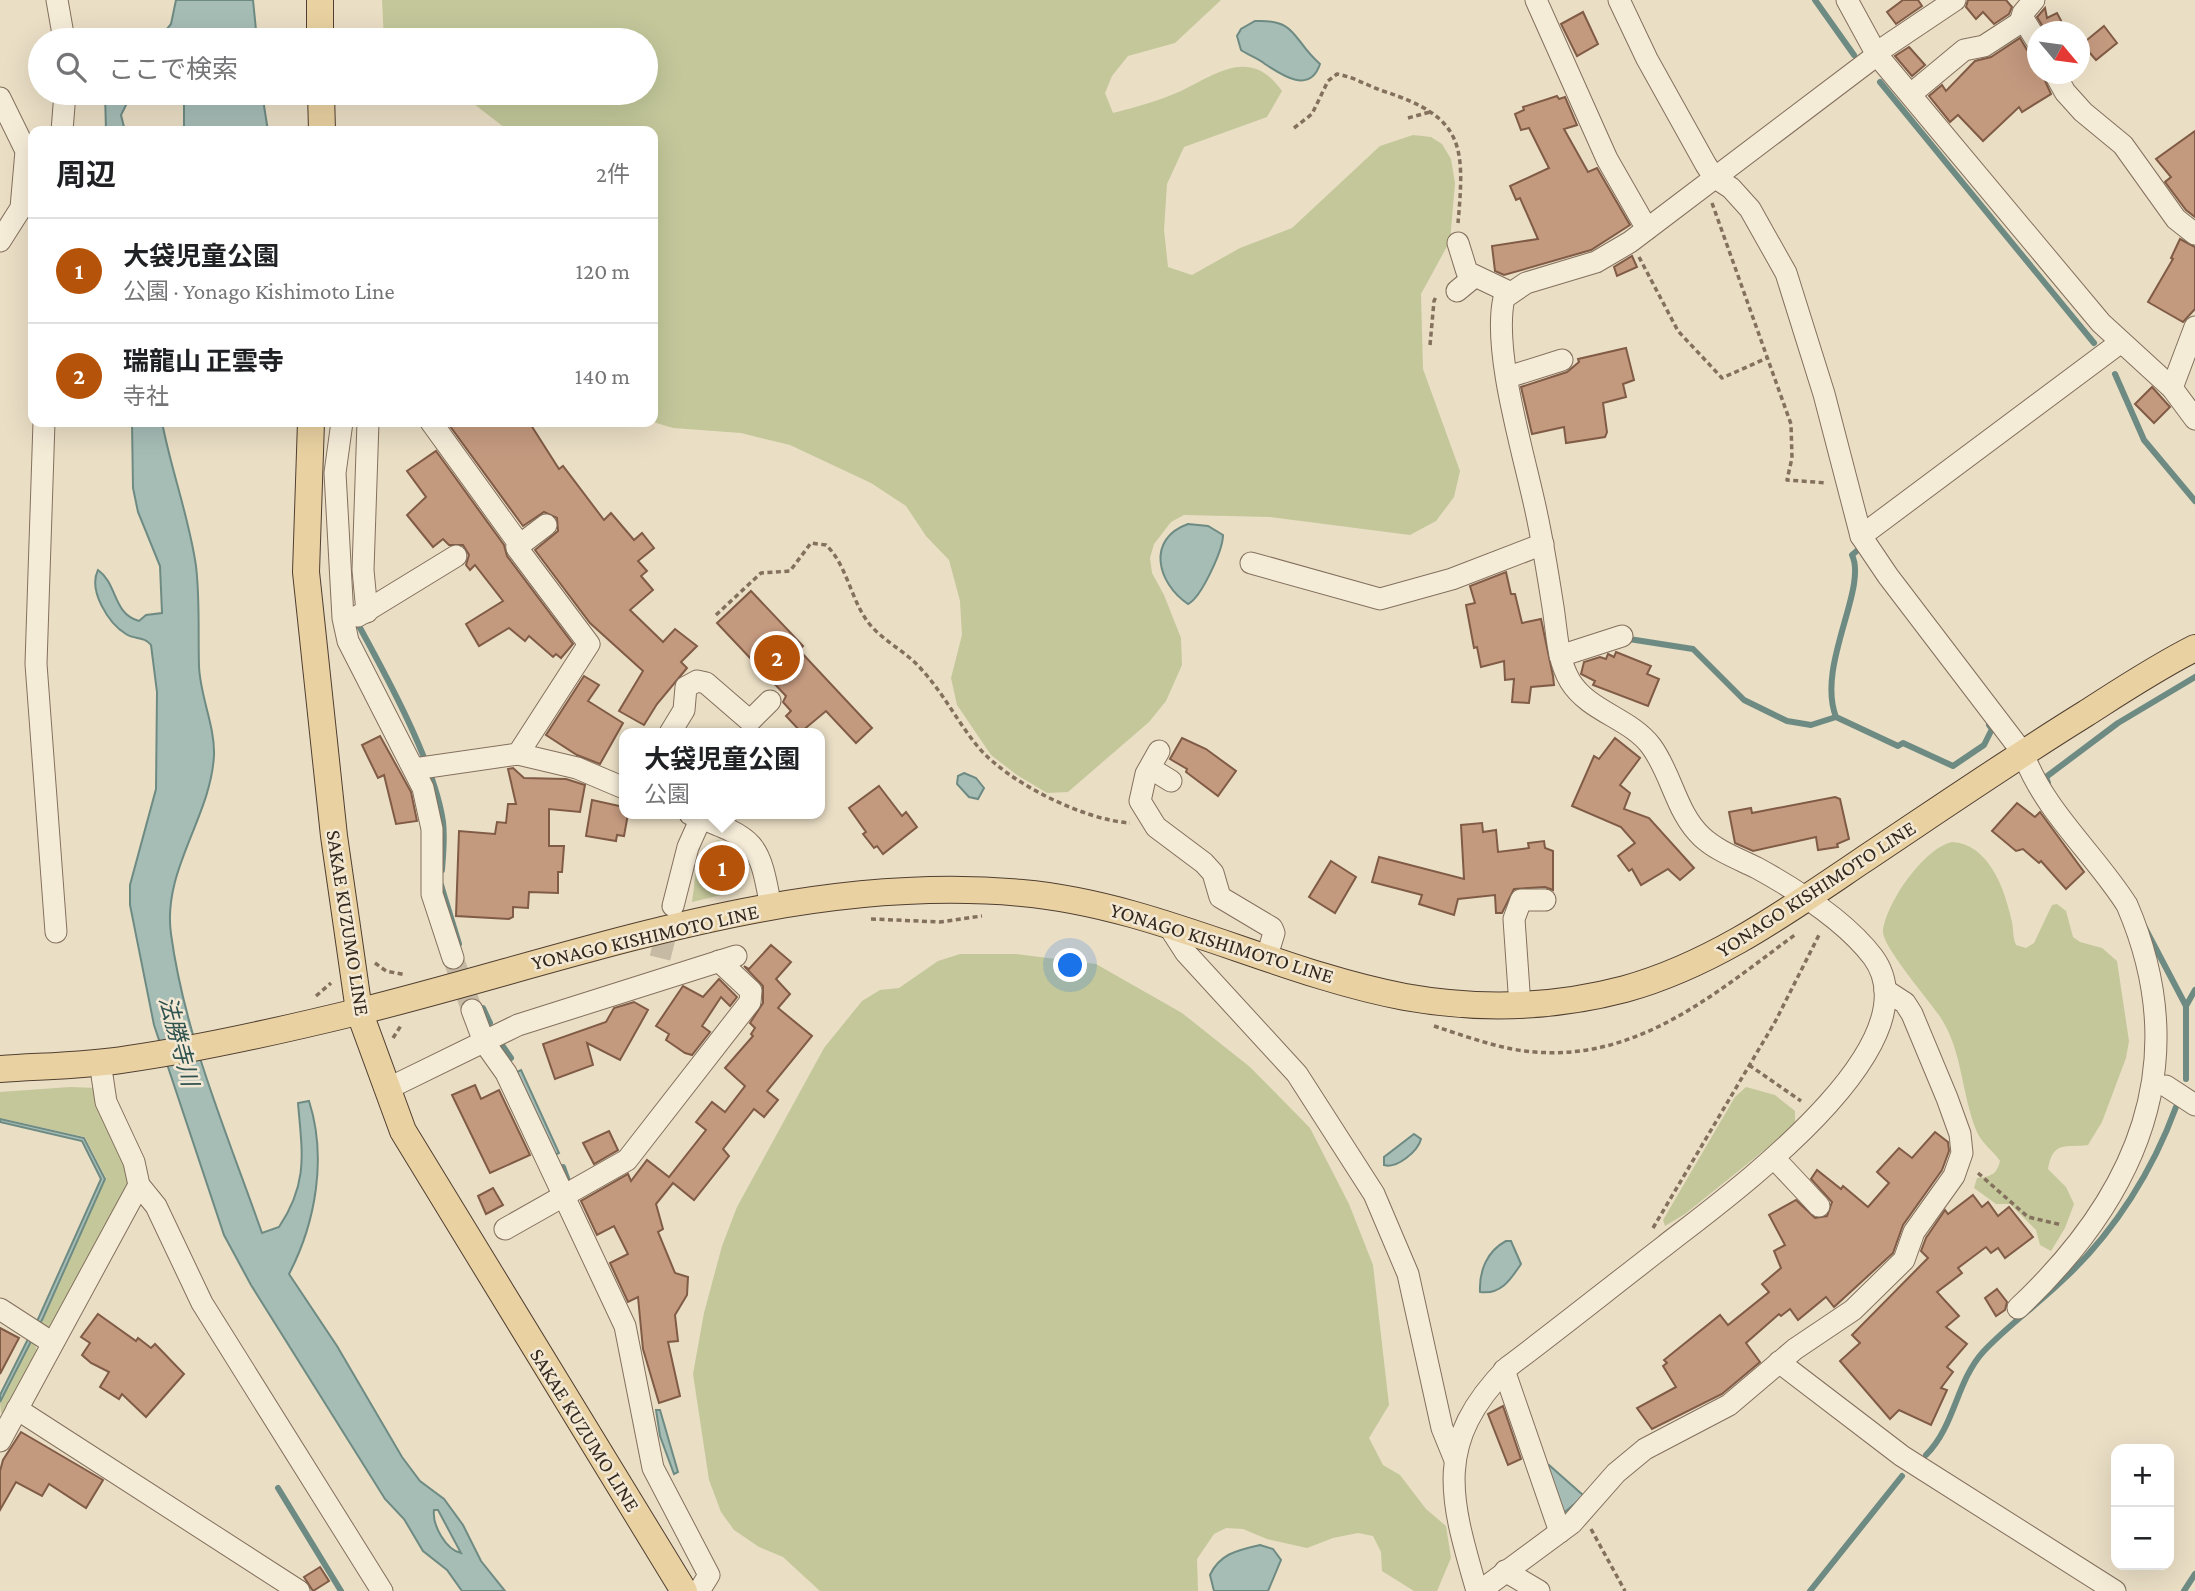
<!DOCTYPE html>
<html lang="ja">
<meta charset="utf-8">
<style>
body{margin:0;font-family:"Crimson Pro","Noto Sans JP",serif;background:#f2f2f2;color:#202124}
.controls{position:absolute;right:21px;bottom:21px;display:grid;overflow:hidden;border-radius:14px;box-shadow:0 7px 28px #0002}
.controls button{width:63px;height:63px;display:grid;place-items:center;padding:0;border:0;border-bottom:2px solid #e0e0e0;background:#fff;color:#202124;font:35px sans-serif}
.compass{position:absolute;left:2027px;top:21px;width:63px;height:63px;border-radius:50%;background:#fff;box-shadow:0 7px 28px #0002;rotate:119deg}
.you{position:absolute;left:1071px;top:966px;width:24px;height:24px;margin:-18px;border:5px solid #fff;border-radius:50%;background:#1a73e8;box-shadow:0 0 0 10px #1a73e833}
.badge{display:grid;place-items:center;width:46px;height:46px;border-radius:50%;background:#b45309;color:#fff;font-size:23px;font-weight:700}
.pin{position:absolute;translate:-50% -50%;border:4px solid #fff;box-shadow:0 2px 7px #0006}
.popup{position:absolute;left:619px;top:728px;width:206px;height:91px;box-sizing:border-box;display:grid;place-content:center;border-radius:14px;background:#fff;filter:drop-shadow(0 2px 5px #0005);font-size:23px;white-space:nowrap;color:#757577}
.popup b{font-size:26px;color:#202124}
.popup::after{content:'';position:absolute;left:50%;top:100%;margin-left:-14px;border:14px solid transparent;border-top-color:#fff}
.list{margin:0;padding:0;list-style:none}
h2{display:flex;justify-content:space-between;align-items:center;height:91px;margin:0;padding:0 28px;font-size:30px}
h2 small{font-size:23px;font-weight:400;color:#757577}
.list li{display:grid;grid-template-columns:46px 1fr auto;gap:21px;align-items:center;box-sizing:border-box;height:105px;padding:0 28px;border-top:2px solid #e0e0e0}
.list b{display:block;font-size:26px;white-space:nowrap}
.list p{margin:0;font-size:23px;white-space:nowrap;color:#757577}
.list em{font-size:23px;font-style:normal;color:#757577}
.icon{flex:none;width:38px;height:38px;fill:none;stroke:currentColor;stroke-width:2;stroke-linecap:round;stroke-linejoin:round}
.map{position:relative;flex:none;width:2195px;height:1591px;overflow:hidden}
.search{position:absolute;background:#fff;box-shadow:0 7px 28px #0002;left:28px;top:28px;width:630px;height:77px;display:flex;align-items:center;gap:18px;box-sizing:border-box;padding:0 24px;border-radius:38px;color:#757577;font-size:26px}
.panel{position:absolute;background:#fff;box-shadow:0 7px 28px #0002;left:28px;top:126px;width:630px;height:301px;border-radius:14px}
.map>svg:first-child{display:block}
.green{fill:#c3c79a}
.water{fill:#a6bdb6;stroke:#6e8b83;stroke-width:2;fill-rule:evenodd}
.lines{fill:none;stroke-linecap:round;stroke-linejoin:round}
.stream{stroke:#6e8b83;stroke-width:6}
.building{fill:#c49a7f;stroke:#805b45;stroke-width:2}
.minor-tunnel{stroke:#c6baa4;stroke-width:21;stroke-dasharray:21 10;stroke-linecap:butt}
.minor-casing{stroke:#83705d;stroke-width:23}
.major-casing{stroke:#513f31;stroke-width:28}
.path{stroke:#83705d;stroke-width:3.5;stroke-dasharray:5 3.5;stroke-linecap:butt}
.minor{stroke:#f5ecd8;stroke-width:21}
.major{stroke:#e9d1a1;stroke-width:26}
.labels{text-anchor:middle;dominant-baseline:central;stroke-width:5;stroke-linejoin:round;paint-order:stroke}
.street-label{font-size:21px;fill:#34291f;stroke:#f2e8d4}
.water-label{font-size:23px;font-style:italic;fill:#305350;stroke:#f2e8d4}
</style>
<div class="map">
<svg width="2195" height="1591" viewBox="0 0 2195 1591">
<rect width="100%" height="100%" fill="#eadec5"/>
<g class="green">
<path d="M382,0H1221L1175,43L1128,56L1112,76L1105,93L1113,113C1136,107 1159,101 1181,91C1218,73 1251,47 1282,91L1267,117L1184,147L1167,184L1164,230L1168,267L1192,275L1240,248L1292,228L1380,146L1413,135L1431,137L1442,144L1451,159L1455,183L1450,241L1421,294L1423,369L1460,471L1454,497L1436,521L1410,535L1270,517L1184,515L1171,522L1154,544L1150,558L1152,573L1164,595L1181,638L1182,665L1166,701L1149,722L1068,792L1047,793L1017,775L991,755L957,705L951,678L962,635L960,601L949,560L926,536L906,506L871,483L790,445L741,433L673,428L653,422V131H509L474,104L453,93H646V40H384Z"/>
<polygon points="718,840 741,850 749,865 747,871 726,894 692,902 698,856 702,849"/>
<path d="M1952,842C1988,844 2004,887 2011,918C2014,928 2012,935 2016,945L2026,948L2034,943L2052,905L2057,904L2066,911L2073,937L2080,942L2102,948L2117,961L2129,1041L2126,1058L2102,1122L2088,1145C2065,1148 2053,1140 2048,1169L2066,1187L2074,1204L2065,1228L2051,1251L2040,1245L2036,1230L2010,1204H1996L1974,1188L1977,1178C1991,1177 1997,1174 2000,1161C1994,1152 1981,1142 1977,1132C1961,1094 1963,1050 1939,1015C1928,999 1882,946 1883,931C1886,903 1924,848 1952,842Z"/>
<polygon points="960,954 1016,954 1096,964 1182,1013 1250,1067 1310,1128 1349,1204 1373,1265 1389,1405 1369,1438 1383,1465 1400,1475 1426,1509 1446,1526 1451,1558 1437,1591 1414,1591 1382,1571 1381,1552 1373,1536 1358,1533 1333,1538 1307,1548 1267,1539 1243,1529 1226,1528 1214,1534 1197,1559 1198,1591 820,1591 783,1557 759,1547 734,1530 721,1512 709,1480 693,1374 704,1313 722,1246 737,1207 824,1048 862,1001 880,990 899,988 938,961"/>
<polygon points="70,1087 97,1088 131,1182 53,1326 39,1329 106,1178 85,1137 0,1118 0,1092"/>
<polygon points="1746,1087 1775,1095 1795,1111 1795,1122 1788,1131 1685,1214 1665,1226 1663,1220 1735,1097"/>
<polygon points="33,1339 37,1350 6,1413 1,1413 0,1403"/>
</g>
<g class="water">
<polygon points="176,0 253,0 257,40 158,40 171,24"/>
<path d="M1255,21C1298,19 1292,40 1320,64C1310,94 1283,76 1265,64C1258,58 1248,55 1241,50L1237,36L1241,29Z"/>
<polygon points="105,93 132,93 121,115 125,131 106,131"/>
<polygon points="184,93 262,93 268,131 184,131"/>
<path d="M132,422H162C171,470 189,517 196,566C200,600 198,633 199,666C200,696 215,726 214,755C211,817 162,870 171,934C185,1037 228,1136 262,1233L279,1227C309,1182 302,1152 298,1103L309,1101C327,1157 316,1222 289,1274L337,1346L402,1457L420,1481L444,1499L463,1525L481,1561L505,1591H462L447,1570L423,1551L404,1519L385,1499L251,1285L224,1235L154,1025L130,905V885L156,789L157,692L151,645C144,636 135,640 126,634C108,623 88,590 98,570C118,584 112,613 139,621L146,615L162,613L160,566L138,512L133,488ZM434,1510H438L461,1553C446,1550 432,1525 434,1510Z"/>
<path d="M1188,524L1208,526L1223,535C1223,550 1201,598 1188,604C1157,583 1146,539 1188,524Z"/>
<polygon points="964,773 976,778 984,788 978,799 969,797 957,784 958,776"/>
<polygon points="521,1070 559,1153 555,1155 517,1072"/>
<polygon points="0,1119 84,1138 105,1179 43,1318 0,1402 0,1395 39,1317 101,1179 82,1141 0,1122"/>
<path d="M1414,1134L1421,1139C1418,1151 1397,1169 1384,1165V1157Z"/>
<path d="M1506,1241H1511L1521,1264C1511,1279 1501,1295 1480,1292C1479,1271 1487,1251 1506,1241Z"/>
<polygon points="656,1410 660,1410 678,1472 674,1474 660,1436"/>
<polygon points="1549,1465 1584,1496 1560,1516 1543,1472"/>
<path d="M1260,1545L1273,1549L1281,1560L1268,1591H1214L1210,1575C1220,1553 1239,1550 1260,1545Z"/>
</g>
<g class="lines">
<g class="stream">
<polyline points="1815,0 1854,55"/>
<polyline points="1880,82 2094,343"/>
<polyline points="2115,374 2144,440 2195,501"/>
<path d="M1859,549L1852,555C1868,588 1816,666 1836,717L1898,746L1903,743L1953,766L1984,745L1992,729L1989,725"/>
<path d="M358,619L359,626C387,677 435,765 443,822C445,838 443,855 442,870"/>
<polyline points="1629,639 1693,649 1744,700 1787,721 1811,725 1836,717"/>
<polyline points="2048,783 2046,777 2118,723 2195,677"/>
<polyline points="441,885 459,944"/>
<polyline points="2144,926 2186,1006 2186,1079"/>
<polyline points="2186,1006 2195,990"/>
<polyline points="483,1008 490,1023"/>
<polyline points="502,1045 511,1058"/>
<polyline points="563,1167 568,1181"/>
<path d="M1926,1455C1955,1426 1956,1382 1983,1352C2008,1325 2040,1303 2066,1277C2115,1231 2153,1170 2176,1107"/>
<polyline points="278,1488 341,1591"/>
<polyline points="1810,1591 1902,1476"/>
<polyline points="2184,1591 2195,1574"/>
</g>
</g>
<g class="building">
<polygon points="1903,0 1918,0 1922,6 1896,24 1887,12"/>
<polygon points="1968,0 2006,0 2012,7 2009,14 1994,24 1983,12 1976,19 1966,7"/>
<polygon points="2045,8 2047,18 2057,13 2067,32 2046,32 2037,17"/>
<polygon points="1583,12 1598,44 1577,56 1561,24"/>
<polygon points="2104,26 2117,43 2096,60 2082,44"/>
<polygon points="2020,38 2027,50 2038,56 2038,74 2042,74 2051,94 2022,112 2019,107 1983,141 1958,115 1950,122 1929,96 1942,85 1946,91 1975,61 1991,57"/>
<polygon points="1909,47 1925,65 1912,76 1895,56"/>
<polygon points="1557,96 1559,99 1565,97 1577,125 1564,129 1588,172 1597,168 1630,225 1591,250 1504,275 1495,271 1492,246 1538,239 1520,198 1516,200 1510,186 1549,168 1529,128 1521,130 1515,114 1524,110 1523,107"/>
<polygon points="2195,131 2195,217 2186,210 2165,182 2171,177 2156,159"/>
<polygon points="2180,239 2195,247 2195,309 2183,322 2148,302 2173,259 2171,258"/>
<polygon points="1632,256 1637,267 1617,276 1614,267"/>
<polygon points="1626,348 1634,380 1623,384 1626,397 1603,403 1607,432 1605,437 1566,443 1564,427 1532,434 1521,387 1567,372 1579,362 1578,359"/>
<polygon points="2152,387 2170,407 2154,423 2135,404"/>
<polygon points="447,422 529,422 559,469 563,466 604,520 611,513 634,540 642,533 654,548 638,561 647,571 641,576 653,590 630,610 663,642 675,629 697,646 681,662 687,668 657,704 644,725 619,711 643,671 590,623 535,550 558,531 557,518 544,512 523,526"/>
<polygon points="436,451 504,545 507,556 573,644 561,658 556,654 553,657 529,636 525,641 509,628 479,646 466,624 503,601 475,565 470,570 466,565 469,555 463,545 449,545 443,539 433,547 407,515 426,497 407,471"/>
<polygon points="1506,572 1511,594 1515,594 1522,623 1541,619 1553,676 1554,685 1531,687 1529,703 1512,702 1514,679 1505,680 1504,661 1481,667 1477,647 1474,648 1466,605 1475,603 1470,586"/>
<polygon points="751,591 803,646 799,650 872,728 856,743 826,711 801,732 786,716 791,711 783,702 786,696 717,623"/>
<polygon points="1616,652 1651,666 1647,674 1659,679 1648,706 1593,685 1595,681 1581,674 1584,662 1600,657 1606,659 1608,654 1614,657"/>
<polygon points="584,676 599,685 588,701 623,723 600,764 577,755 546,735"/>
<polygon points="380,736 411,792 417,821 396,824 384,775 378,778 362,745"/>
<polygon points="1182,738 1206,749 1236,771 1218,796 1186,772 1187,769 1170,759"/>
<polygon points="1615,738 1640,758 1620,785 1630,793 1624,809 1649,818 1694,868 1680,880 1668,869 1641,885 1632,869 1629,871 1618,856 1635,843 1621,827 1572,806 1594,756 1599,759"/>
<polygon points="513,768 524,778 566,779 585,785 580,812 549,809 549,846 564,846 562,872 558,872 558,893 529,892 528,908 513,907 513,917 509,919 456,916 459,831 495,834 497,822 506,823 508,804 516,804 508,769"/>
<polygon points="879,786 902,816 906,812 917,827 883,854 877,846 874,848 863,834 866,832 849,808"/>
<polygon points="1835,797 1840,799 1849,839 1837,844 1838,847 1818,850 1816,837 1753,851 1735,843 1729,812 1751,808 1752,813"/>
<polygon points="592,800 624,807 624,814 628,814 624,836 617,835 616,841 586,836"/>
<polygon points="2017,803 2035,817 2040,812 2084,872 2066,889 2041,861 2039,863 2023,849 2016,851 1992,831"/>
<polygon points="1482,823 1483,832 1496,830 1498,852 1529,848 1528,843 1544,841 1545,848 1553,851 1553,890 1545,887 1514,889 1502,913 1496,913 1495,895 1458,899 1454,915 1419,904 1422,895 1372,882 1379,857 1464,879 1461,825"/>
<polygon points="1331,861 1356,877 1335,913 1309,897"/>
<polygon points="771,945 791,962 776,979 790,994 778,1008 812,1036 767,1091 778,1100 764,1117 754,1109 723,1149 729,1156 694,1200 673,1183 656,1204 663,1229 658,1232 675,1273 688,1277 687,1295 675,1315 678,1341 668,1342 680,1396 659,1403 643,1349 638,1297 628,1302 610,1263 628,1254 614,1226 597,1235 581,1201 628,1174 631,1181 647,1160 669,1177 706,1130 696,1122 712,1102 725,1112 745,1086 725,1068 753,1036 751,1034 755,1028 750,1023 763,1003 763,986 744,966 749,969"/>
<polygon points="719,979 737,997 730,1006 721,997 702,1026 710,1032 692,1055 685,1053 666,1040 669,1034 656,1026 683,986 703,997"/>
<polygon points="634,1002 648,1010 620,1060 587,1043 593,1065 555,1079 543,1044 606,1022 614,1008"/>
<polygon points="475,1085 481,1099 499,1090 530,1155 490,1173 452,1095"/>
<polygon points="609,1131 618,1150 594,1164 583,1143"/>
<polygon points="1935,1132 1948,1142 1949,1151 1942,1170 1903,1225 1893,1253 1834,1307 1826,1297 1798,1320 1790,1309 1781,1316 1779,1314 1746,1343 1760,1362 1722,1394 1652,1429 1637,1408 1676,1387 1663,1366 1667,1363 1664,1360 1720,1315 1728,1325 1769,1292 1762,1284 1781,1268 1774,1251 1785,1245 1769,1215 1796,1200 1815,1218 1827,1216 1832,1202 1811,1179 1817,1170 1841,1189 1843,1186 1868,1207 1889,1183 1877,1172 1899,1148 1912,1158"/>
<polygon points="493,1188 503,1205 486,1214 478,1196"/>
<polygon points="1973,1195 1982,1207 1988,1202 1998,1216 2009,1207 2033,1237 2005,1258 1998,1248 1991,1253 1986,1247 1958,1268 1962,1273 1937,1292 1959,1316 1946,1327 1967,1344 1947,1367 1953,1372 1941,1388 1947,1390 1931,1425 1899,1410 1890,1419 1840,1361 1860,1343 1852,1335 1928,1258 1921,1251 1926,1238 1945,1210 1948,1214"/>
<polygon points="1997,1289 2007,1302 2005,1310 1996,1316 1985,1298"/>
<polygon points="98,1314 136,1341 138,1338 151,1348 155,1344 184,1374 146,1417 122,1394 119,1399 100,1387 109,1372 91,1363 82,1355 90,1343 81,1337"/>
<polygon points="0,1328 19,1338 0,1374"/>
<polygon points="1503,1406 1521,1459 1508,1465 1488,1414"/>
<polygon points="21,1432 103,1480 86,1508 49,1484 42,1496 16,1482 0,1510 0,1471 3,1460"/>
<polygon points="320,1567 329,1581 313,1591 304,1577"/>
</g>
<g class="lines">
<g class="minor-tunnel">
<polyline points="453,958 472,1010"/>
<polyline points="660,958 670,918"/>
</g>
<g class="minor-casing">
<g id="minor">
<polyline points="57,0 64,40"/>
<polyline points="1536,0 1607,159 1647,229"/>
<path d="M1619,0L1647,59L1706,165L1714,177L1731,188L1750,209L1786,273L1824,394L1861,536L1888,576L2023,753C2044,811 2094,853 2127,905C2195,1063 2137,1196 2018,1308"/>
<polyline points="1847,0 1877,55 2101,323 2172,388 2195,419"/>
<polyline points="2020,23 2023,13 2034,0"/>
<polyline points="1876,53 1955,0"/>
<polyline points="2055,74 2065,92 2083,112 2123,145 2176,219 2195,234"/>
<polyline points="1911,94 1964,50 1984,46 2024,20 2038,43"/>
<polyline points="0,98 26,151 21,208 0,241"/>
<polyline points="62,131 65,93"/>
<polyline points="1458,243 1467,272 1509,292"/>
<polyline points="1457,291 1474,277"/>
<polyline points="1508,377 1562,360"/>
<polyline points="2172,388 2195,327"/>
<polyline points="44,422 36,664 56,932"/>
<polyline points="342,422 335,473 343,618 348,641 423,788 432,829 432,894 453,958"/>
<polyline points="1861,536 2121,342"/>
<polyline points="517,547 546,525"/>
<polyline points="1251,563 1380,599 1452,579 1543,544"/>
<polyline points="367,612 363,570 368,422"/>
<polyline points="358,616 456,556"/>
<polyline points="1560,656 1622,636"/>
<polyline points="670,733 684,710 686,687 697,681 706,683 750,721 770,701"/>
<polyline points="1159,751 1146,774 1140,801 1156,827 1204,863 1213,873 1220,897 1272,928 1274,933 1267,956"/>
<polyline points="518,754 577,768 624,788"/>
<polyline points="1150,768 1171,781"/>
<polyline points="414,769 518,754 589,644 517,548 517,541 431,422"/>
<path d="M690,814C755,839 759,839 771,908"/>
<polyline points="673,906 688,847 701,818"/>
<polyline points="1166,922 1186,953 1297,1074 1374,1194 1408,1274 1442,1428 1455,1460"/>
<polyline points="1520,1006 1514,919 1521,900 1545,900"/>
<polyline points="472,1010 484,1042 506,1073 625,1326 653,1468 709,1575 699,1591"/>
<polyline points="100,1062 106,1102 134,1162 139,1185 156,1206 202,1303 382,1591"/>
<polyline points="2166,1086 2195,1105"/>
<polyline points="387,1089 518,1025 736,956"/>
<polyline points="1774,1158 1819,1206"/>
<polyline points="505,1229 627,1160 750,1002 751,991 719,961"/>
<polyline points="0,1309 51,1342"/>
<polyline points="1779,1362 1902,1456 2115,1591"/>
<polyline points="1504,1370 1560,1532"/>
<polyline points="17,1409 299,1591"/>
<polyline points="0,1441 139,1185"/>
<polyline points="1505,1571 1539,1591"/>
<path d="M1477,1591C1450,1498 1433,1443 1508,1367C1560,1328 1611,1287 1663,1247C1721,1201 1939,1047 1873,957C1845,920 1797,890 1757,868C1739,859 1717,851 1702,837C1676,813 1672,774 1651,746C1630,718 1589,712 1570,681C1557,659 1557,632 1553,607C1548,575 1543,543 1536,511C1524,454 1492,351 1504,298L1526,283L1596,262L1630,242L1877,55"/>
<polyline points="1480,1591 1572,1523 1616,1473 1645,1449 1729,1405 1795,1349 1853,1310 1904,1260 1914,1232 1954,1176 1962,1153 1960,1134 1947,1098 1912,1014 1905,1003 1885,990"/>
</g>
</g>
<g class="major-casing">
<g id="major">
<polyline points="320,0 320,40"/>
<polyline points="321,93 322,131"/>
<polyline points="311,422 306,572 334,836 359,1011 403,1131 684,1591"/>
<path d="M0,1069C43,1066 86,1066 128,1059C204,1048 283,1030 357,1012C575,958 793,872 1022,893C1155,905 1274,972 1405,997C1478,1010 1553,1008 1625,989C1712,965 1786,912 1860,862C1935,812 2009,761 2085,714C2121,691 2157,667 2195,648"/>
</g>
</g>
<g class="path">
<polyline points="1408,118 1430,112"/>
<path d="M1294,128L1312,114L1328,81L1337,74C1354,77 1368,86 1383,91C1464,117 1465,145 1458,223"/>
<polyline points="1712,203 1791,424 1792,458 1787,480 1827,483"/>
<polyline points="1639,257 1678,331 1722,378 1767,358"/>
<polyline points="1430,345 1434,301 1437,295"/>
<path d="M716,615L761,573L790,571L811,543L826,545C849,567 851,605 873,628C888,644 908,653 922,670C944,694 958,723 979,748C1009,783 1084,820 1130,823"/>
<polyline points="871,919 940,922 982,916"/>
<polyline points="375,963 386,971 406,975"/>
<polyline points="316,996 331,983"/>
<path d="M1434,1026C1459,1034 1486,1044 1512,1049C1628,1070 1709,998 1796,934"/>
<polyline points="393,1038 402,1024"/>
<polyline points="1749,1065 1801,1101"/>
<polyline points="1978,1173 2028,1217 2062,1225"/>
<polyline points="1653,1228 1775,1022 1820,933"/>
<polyline points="1591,1529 1625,1591"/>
</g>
<use href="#minor" class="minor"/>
<use href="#major" class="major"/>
</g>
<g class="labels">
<g class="street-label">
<text transform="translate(1816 889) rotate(-33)">YONAGO KISHIMOTO LINE</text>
<text transform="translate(348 923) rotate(81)">SAKAE KUZUMO LINE</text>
<text transform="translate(645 937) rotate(-13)">YONAGO KISHIMOTO LINE</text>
<text transform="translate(1222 943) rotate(17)">YONAGO KISHIMOTO LINE</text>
<text transform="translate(585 1430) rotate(58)">SAKAE KUZUMO LINE</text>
</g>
<g class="water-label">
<text transform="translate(179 1041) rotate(75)">法勝寺川</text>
</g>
</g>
</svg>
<div class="controls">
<button>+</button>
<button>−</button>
</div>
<svg class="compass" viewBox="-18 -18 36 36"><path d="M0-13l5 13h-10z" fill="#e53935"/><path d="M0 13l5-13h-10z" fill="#757577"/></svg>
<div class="you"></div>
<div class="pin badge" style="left:722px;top:868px">1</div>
<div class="popup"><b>大袋児童公園</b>公園</div>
<div class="pin badge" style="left:777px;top:658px">2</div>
<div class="search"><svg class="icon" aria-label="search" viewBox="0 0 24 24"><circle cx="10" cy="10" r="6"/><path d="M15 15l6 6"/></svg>ここで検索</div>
<section class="panel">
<h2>周辺<small>2件</small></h2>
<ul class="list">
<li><span class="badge">1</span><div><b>大袋児童公園</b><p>公園 · Yonago Kishimoto Line</p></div><em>120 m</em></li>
<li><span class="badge">2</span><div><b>瑞龍山 正雲寺</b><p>寺社</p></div><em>140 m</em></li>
</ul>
</section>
</div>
